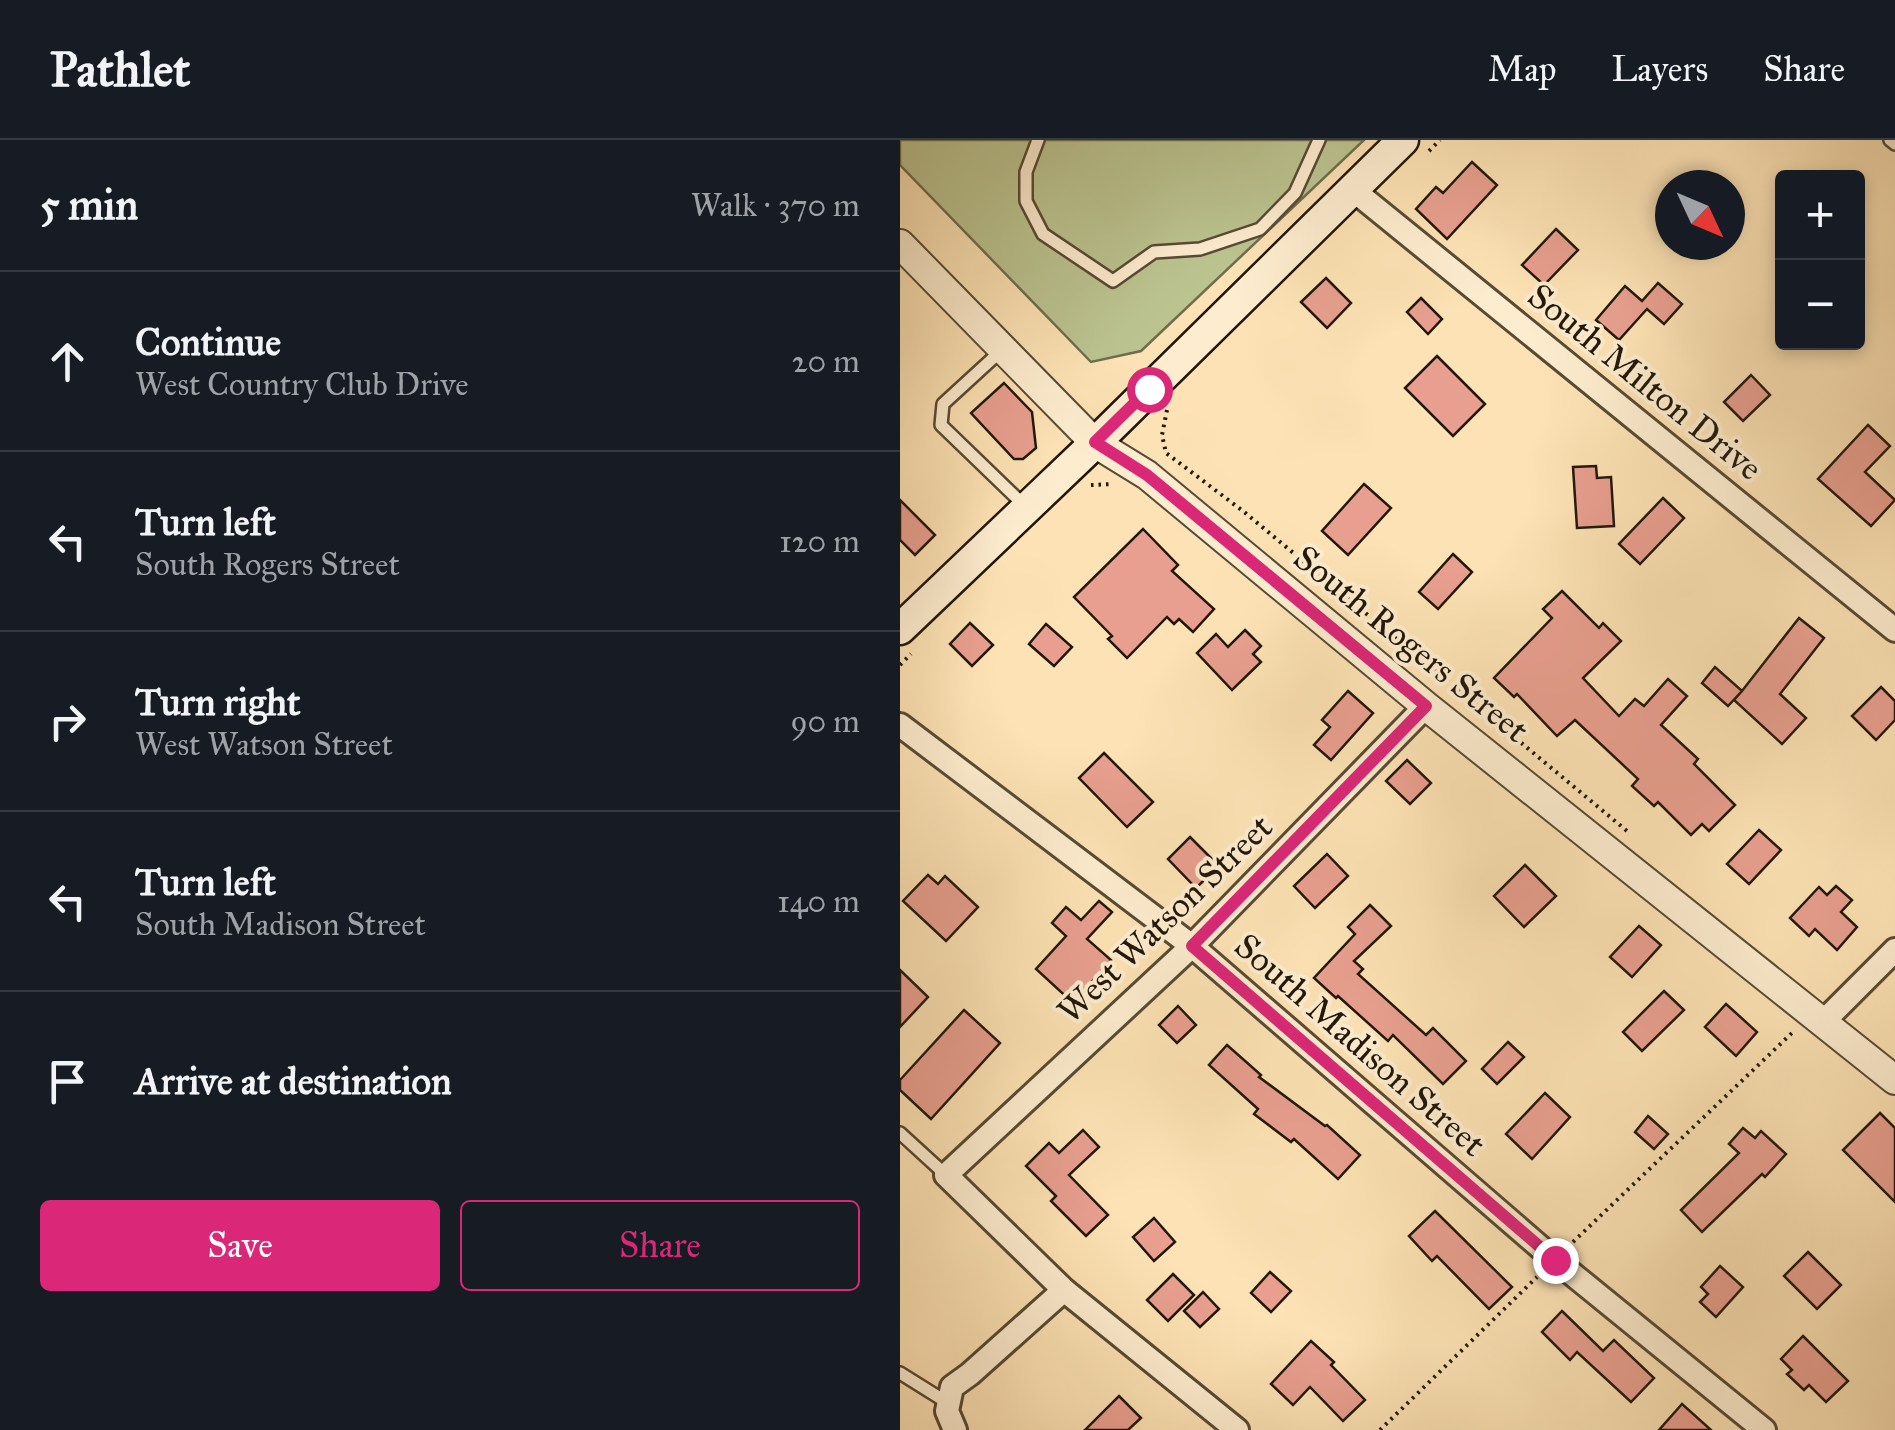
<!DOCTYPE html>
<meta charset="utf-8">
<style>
body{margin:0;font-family:"IM FELL Great Primer",serif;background:#20242c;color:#f1f3f6}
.controls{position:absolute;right:30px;top:30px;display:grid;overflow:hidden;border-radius:10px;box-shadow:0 5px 15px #0003}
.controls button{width:90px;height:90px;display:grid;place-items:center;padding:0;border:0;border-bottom:2px solid #363941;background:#171b24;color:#f1f3f6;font:50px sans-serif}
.compass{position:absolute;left:755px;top:30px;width:90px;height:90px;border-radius:50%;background:#171b24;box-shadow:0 5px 15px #0003;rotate:134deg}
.stop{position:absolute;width:30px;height:30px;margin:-22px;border:8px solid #db2777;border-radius:50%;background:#fff}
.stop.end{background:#db2777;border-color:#fff;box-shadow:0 2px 10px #0008}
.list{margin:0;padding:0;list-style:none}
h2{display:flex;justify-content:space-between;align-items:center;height:130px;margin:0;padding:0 40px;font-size:42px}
h2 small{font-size:32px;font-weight:400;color:#9ea1a6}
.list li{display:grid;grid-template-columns:65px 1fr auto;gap:30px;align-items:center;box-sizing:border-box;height:180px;padding:0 40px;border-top:2px solid #363941}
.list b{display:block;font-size:38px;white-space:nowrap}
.list p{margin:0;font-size:32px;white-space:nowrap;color:#9ea1a6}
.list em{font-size:32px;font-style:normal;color:#9ea1a6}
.actions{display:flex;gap:20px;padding:30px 40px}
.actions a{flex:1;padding:22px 0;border:2px solid #db2777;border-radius:10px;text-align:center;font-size:35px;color:#db2777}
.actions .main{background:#db2777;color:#fff}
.icon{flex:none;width:55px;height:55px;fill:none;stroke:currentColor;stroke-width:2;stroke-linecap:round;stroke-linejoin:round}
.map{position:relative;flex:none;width:995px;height:1290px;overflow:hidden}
header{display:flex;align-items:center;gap:60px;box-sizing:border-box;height:140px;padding:0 50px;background:#171b24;border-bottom:2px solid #363941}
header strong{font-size:48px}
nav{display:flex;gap:55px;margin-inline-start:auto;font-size:35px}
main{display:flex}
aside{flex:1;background:#171b24}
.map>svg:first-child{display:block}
.green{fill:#bbc490;stroke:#6e6e4d;stroke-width:2.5}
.building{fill:#e89f8f;stroke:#22170a;stroke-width:2.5}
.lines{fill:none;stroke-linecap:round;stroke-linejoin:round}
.service-casing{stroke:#584a34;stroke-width:16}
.minor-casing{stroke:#584a34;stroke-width:28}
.tertiary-casing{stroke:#584a34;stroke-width:32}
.secondary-casing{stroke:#22170a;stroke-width:35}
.path{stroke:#22170a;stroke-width:4;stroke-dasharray:2.5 5;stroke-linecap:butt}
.service{stroke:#fdecce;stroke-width:11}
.minor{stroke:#fdecce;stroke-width:22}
.tertiary{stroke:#fdecce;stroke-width:28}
.secondary{stroke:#fdecce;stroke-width:30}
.route{stroke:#db2777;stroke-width:12}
.labels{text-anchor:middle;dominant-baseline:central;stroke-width:8;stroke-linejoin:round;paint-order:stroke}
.street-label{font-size:35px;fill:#22170a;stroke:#fdecce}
</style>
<header>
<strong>Pathlet</strong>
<nav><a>Map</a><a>Layers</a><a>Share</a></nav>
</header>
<main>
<aside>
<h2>5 min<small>Walk · 370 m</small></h2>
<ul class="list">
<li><svg class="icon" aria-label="ahead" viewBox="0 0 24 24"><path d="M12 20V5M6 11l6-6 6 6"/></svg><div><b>Continue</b><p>West Country Club Drive</p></div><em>20 m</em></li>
<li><svg class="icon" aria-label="left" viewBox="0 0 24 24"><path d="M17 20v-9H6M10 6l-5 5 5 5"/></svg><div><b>Turn left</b><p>South Rogers Street</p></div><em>120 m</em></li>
<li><svg class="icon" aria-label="right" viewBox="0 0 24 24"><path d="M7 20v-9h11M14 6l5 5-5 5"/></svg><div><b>Turn right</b><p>West Watson Street</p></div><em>90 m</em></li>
<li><svg class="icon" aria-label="left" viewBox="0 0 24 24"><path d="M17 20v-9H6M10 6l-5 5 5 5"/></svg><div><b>Turn left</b><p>South Madison Street</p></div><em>140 m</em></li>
<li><svg class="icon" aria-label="arrive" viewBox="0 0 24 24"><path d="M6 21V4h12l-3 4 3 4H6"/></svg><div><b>Arrive at destination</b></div></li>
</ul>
<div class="actions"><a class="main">Save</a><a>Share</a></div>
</aside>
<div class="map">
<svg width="995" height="1290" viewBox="0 0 995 1290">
<rect width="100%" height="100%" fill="#fce2b4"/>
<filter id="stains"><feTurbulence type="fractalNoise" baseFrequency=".002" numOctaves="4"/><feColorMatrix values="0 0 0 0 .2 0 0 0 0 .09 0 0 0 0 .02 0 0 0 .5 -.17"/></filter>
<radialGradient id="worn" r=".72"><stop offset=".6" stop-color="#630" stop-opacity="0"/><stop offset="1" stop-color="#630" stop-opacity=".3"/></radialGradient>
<polygon class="green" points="0,0 464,0 241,211 191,222 0,25"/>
<g class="building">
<polygon points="572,22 597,45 547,99 516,69 536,47 543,53"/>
<polygon points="656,89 678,110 644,145 622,125"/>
<polygon points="426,138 451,163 427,188 401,162"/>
<polygon points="758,143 782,164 764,184 747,169 719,200 696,180 725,146 742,161"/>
<polygon points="521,158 542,179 528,194 507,172"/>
<polygon points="537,216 585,264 553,296 505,248"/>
<polygon points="851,235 870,255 843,281 824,262"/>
<polygon points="104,243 132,272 136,308 123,319 114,319 71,273"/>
<polygon points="968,285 990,306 965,332 995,360 971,386 918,339"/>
<polygon points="696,326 697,338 711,337 714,386 677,388 673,327"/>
<polygon points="464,344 491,368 448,415 422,391"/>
<polygon points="763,358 784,378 740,424 719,404"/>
<polygon points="0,360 35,395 15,415 0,400"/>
<polygon points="243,389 278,425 272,431 314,469 293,492 279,479 274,484 267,477 227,518 208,499 212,496 174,457"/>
<polygon points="553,414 572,432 538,469 519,452"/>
<polygon points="662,451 699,488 703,483 721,501 683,538 719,576 735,559 744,566 768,539 787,556 761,585 798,619 794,624 835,665 809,691 802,684 791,695 758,662 754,666 732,646 738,639 675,580 657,596 617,554 614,557 594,538 652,478 643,469"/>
<polygon points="899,478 924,498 880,554 906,578 882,604 834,560 842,551 828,566 802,543 815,527 842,551"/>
<polygon points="70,483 93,505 72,526 50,504"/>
<polygon points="146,484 172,507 154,526 129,504"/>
<polygon points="345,490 361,506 353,514 361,522 332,550 297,513 316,494 328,507"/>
<polygon points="981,547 995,561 995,580 976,600 952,576"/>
<polygon points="448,551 473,573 431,620 414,605 430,587 422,580"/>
<polygon points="204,613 253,662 227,687 179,638"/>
<polygon points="507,620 531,643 510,664 486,641"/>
<polygon points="859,690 881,710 849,744 827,724"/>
<polygon points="290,697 319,726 296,748 268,719"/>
<polygon points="427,714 448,736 415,768 394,746"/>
<polygon points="625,725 656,756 624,787 594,756"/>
<polygon points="28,735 38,744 45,736 78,767 46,801 3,761"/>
<polygon points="936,746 952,760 941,772 957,787 937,810 915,789 909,796 890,778 919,747 927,755"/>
<polygon points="199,761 212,772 187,799 211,820 173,863 136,829 166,796 152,783 166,767 181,780"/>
<polygon points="470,765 491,786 454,821 463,829 458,834 526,895 533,888 566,921 543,944 493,895 488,901 438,856 436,858 414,838 455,794 448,787"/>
<polygon points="739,786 761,805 732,837 710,817"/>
<polygon points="0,830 28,857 0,887"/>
<polygon points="764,851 784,870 742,911 723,892"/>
<polygon points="826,864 857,892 836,916 805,887"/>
<polygon points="278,866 296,885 277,903 259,885"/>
<polygon points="64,870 100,903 31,979 0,950 0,940"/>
<polygon points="608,902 624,917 597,944 582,929"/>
<polygon points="327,905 361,935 359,937 425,986 427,985 460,1015 438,1039 394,999 391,1002 354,974 358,969 309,925"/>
<polygon points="645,953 670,977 632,1019 606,994"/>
<polygon points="980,973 995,988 995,1062 943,1010"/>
<polygon points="748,976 768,994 754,1009 735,992"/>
<polygon points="843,988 855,998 861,991 886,1014 865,1037 862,1034 802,1092 781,1070 839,1013 829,1004"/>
<polygon points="183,990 199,1007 169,1035 208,1075 186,1096 151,1061 156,1056 126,1026 149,1003 159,1013"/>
<polygon points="535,1071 612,1147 589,1169 537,1116 532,1121 509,1096"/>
<polygon points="254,1078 275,1102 254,1121 233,1097"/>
<polygon points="908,1112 941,1145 917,1169 884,1136"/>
<polygon points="820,1126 843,1147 816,1177 800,1162 808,1154 801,1147"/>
<polygon points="370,1132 391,1151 371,1172 351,1153"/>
<polygon points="273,1134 294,1155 268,1181 247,1160"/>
<polygon points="303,1152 319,1169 300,1187 284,1171"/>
<polygon points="662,1171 703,1211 714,1200 754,1238 731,1262 677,1212 670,1220 642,1192"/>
<polygon points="903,1196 948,1241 926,1262 909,1245 904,1250 887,1234 892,1230 881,1219"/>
<polygon points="411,1201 434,1222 431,1225 465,1260 443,1281 410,1247 393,1265 371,1244"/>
<polygon points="219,1256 241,1278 228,1290 185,1290"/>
<polygon points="782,1264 811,1290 759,1290"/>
</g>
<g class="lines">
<g class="service-casing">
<g id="service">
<polyline points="138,0 126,32 126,61 143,94 213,141 254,112 300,109 360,89 395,53 419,0"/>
<polyline points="990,0 995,4"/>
<polyline points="103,209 43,264 41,285 126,367"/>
<polyline points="0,993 46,1035"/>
<polyline points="0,1233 48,1263"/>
</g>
</g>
<g class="minor-casing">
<g id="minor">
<polyline points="452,49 995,490"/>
<polyline points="0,585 292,806 655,1120 864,1290"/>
<polyline points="924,881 995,810"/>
<polyline points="55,1290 47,1271 52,1247 70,1234 164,1150"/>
<polyline points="337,1290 164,1150 46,1035 292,806 526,566"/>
</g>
</g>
<g class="tertiary-casing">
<polyline id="tertiary" points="0,104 195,303 247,335 526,566 995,940"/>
</g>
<g class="secondary-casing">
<polyline id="secondary" points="0,489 195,303 503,0"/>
</g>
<g class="path">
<polyline points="529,11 540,0"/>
<polyline points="267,270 262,295 266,313 343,371 727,691"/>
<polyline points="191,345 212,344"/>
<polyline points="0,525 11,514"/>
<polyline points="673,1102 894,891"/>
<polyline points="480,1290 637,1137"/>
</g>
<use href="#service" class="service"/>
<use href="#minor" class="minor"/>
<use href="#tertiary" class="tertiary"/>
<use href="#secondary" class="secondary"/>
</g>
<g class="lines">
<polyline class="route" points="249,249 195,302 247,335 526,566 292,806 655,1120"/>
</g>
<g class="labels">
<g class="street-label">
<text transform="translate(745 242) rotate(39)">South Milton Drive</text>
<text transform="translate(511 504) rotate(39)">South Rogers Street</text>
<text transform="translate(265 779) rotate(-44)">West Watson Street</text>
<text transform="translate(460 905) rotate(41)">South Madison Street</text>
</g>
</g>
<rect width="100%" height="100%" filter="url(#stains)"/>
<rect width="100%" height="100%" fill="url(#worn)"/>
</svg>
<div class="controls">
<button>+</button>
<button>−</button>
</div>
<svg class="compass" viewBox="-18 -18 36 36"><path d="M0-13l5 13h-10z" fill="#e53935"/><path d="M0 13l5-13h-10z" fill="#9ea1a6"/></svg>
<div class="stop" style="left:249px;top:249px"></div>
<div class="stop end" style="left:655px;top:1120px"></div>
</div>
</main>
